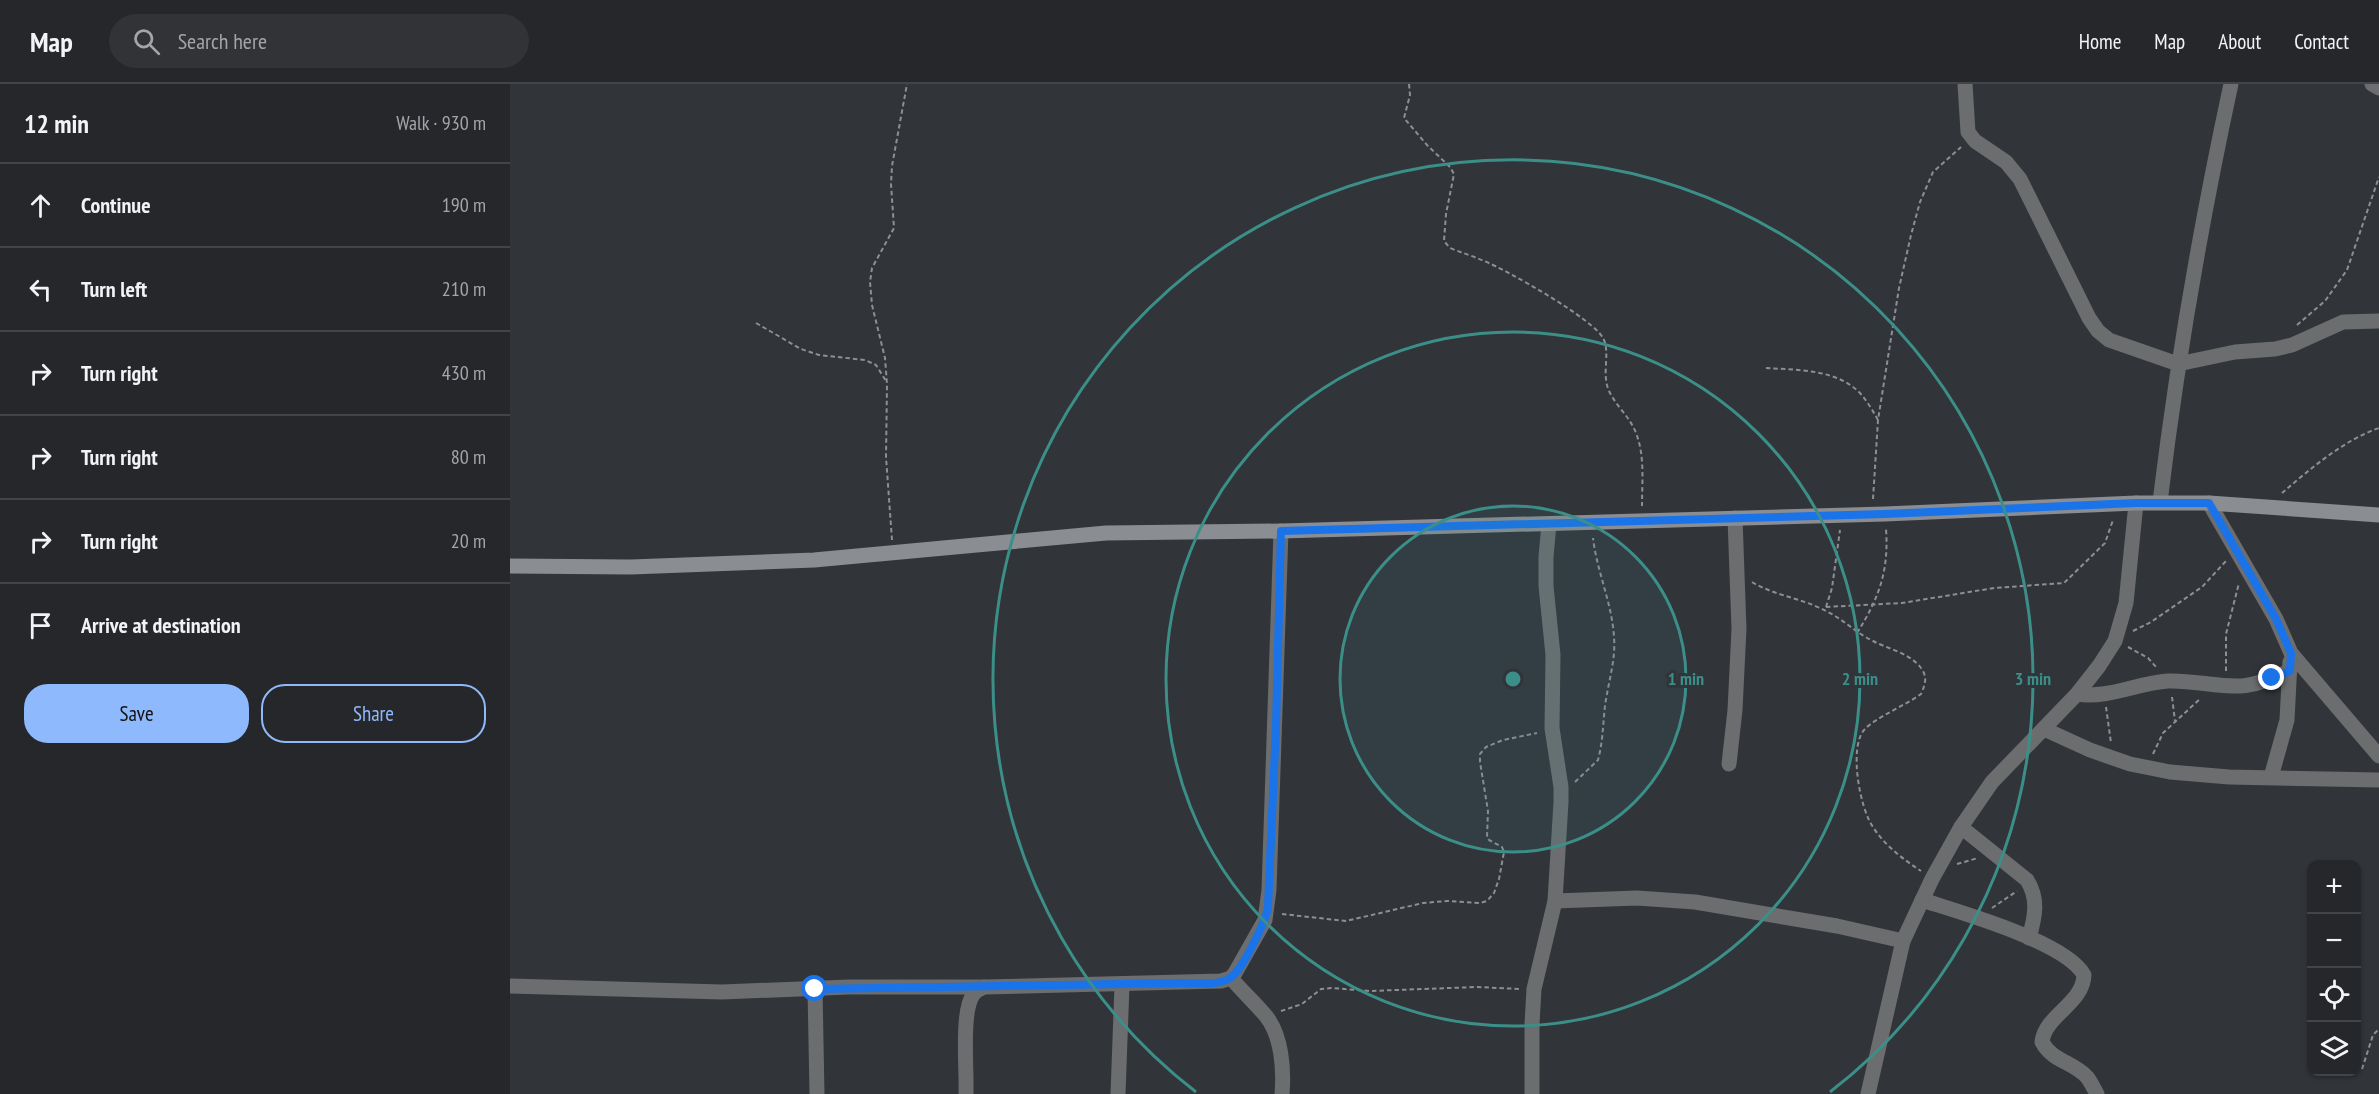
<!DOCTYPE html>
<meta charset="utf-8">
<style>
body{margin:0;font-family:"PT Sans Narrow",sans-serif;background:#313337;color:#f1f3f6}
.controls{position:absolute;right:18px;bottom:18px;display:grid;overflow:hidden;border-radius:12px;box-shadow:0 2px 4px #0004}
.controls button{width:54px;height:54px;display:grid;place-items:center;padding:0;border:0;border-bottom:2px solid #424447;background:#25272b;color:#f1f3f6;font:30px sans-serif}
.stop{position:absolute;width:18px;height:18px;margin:-14px;border:4px solid #1a73e8;border-radius:50%;background:#fff}
.stop.end{background:#1a73e8;border-color:#fff;box-shadow:0 2px 6px #0008}
.list{margin:0;padding:0;list-style:none}
h2{display:flex;justify-content:space-between;align-items:center;height:78px;margin:0;padding:0 24px;font-size:26px}
h2 small{font-size:20px;font-weight:400;color:#a3a5a9}
.list li{display:grid;grid-template-columns:39px 1fr auto;gap:18px;align-items:center;box-sizing:border-box;height:84px;padding:0 24px;border-top:2px solid #424447}
.list b{display:block;font-size:22px;white-space:nowrap}
.list em{font-size:20px;font-style:normal;color:#a3a5a9}
.actions{display:flex;gap:12px;padding:18px 24px}
.actions a{flex:1;padding:14px 0;border:2px solid #8eb9fd;border-radius:24px;text-align:center;font-size:21px;color:#8eb9fd}
.actions .main{background:#8eb9fd;color:#111}
.icon{flex:none;width:33px;height:33px;fill:none;stroke:currentColor;stroke-width:2;stroke-linecap:round;stroke-linejoin:round}
.map{position:relative;flex:none;width:1869px;height:1010px;overflow:hidden}
header{display:flex;align-items:center;gap:36px;box-sizing:border-box;height:84px;padding:0 30px;background:#25272b;border-bottom:2px solid #424447}
header strong{font-size:28px}
nav{display:flex;gap:33px;margin-inline-start:auto;font-size:21px}
.search{width:420px;height:54px;background:#313337;display:flex;align-items:center;gap:15px;box-sizing:border-box;padding:0 21px;border-radius:33px;color:#a3a5a9;font-size:22px}
main{display:flex}
aside{flex:1;background:#25272b}
.map>svg:first-child{display:block}
.lines{fill:none;stroke-linecap:round;stroke-linejoin:round}
.path{stroke:#8d8f94;stroke-width:2;stroke-dasharray:4.5 3;stroke-linecap:butt}
.street{stroke:#6b6d6f;stroke-width:15}
.secondary{stroke:#8a8d91;stroke-width:15}
.route{stroke:#1a73e8;stroke-width:8}
.ring{fill:none;stroke:#3c8f89;stroke-width:3}
.centre{fill:#3c8f89;stroke:#313439;stroke-width:3}
.ring-label{font-size:18px;text-anchor:middle;font-weight:bold;fill:#3c8f89;stroke:#313439;stroke-width:6;stroke-linejoin:round;paint-order:stroke}
</style>
<header>
<strong>Map</strong>
<div class="search"><svg class="icon" aria-label="search" viewBox="0 0 24 24"><circle cx="10" cy="10" r="6"/><path d="M15 15l6 6"/></svg>Search here</div>
<nav><a>Home</a><a>Map</a><a>About</a><a>Contact</a></nav>
</header>
<main>
<aside>
<h2>12 min<small>Walk · 930 m</small></h2>
<ul class="list">
<li><svg class="icon" aria-label="ahead" viewBox="0 0 24 24"><path d="M12 20V5M6 11l6-6 6 6"/></svg><div><b>Continue</b></div><em>190 m</em></li>
<li><svg class="icon" aria-label="left" viewBox="0 0 24 24"><path d="M17 20v-9H6M10 6l-5 5 5 5"/></svg><div><b>Turn left</b></div><em>210 m</em></li>
<li><svg class="icon" aria-label="right" viewBox="0 0 24 24"><path d="M7 20v-9h11M14 6l5 5-5 5"/></svg><div><b>Turn right</b></div><em>430 m</em></li>
<li><svg class="icon" aria-label="right" viewBox="0 0 24 24"><path d="M7 20v-9h11M14 6l5 5-5 5"/></svg><div><b>Turn right</b></div><em>80 m</em></li>
<li><svg class="icon" aria-label="right" viewBox="0 0 24 24"><path d="M7 20v-9h11M14 6l5 5-5 5"/></svg><div><b>Turn right</b></div><em>20 m</em></li>
<li><svg class="icon" aria-label="arrive" viewBox="0 0 24 24"><path d="M6 21V4h12l-3 4 3 4H6"/></svg><div><b>Arrive at destination</b></div></li>
</ul>
<div class="actions"><a class="main">Save</a><a>Share</a></div>
</aside>
<div class="map">
<svg width="1869" height="1010" viewBox="0 0 1869 1010">
<rect width="100%" height="100%" fill="#313439"/>
<g class="lines">
<g class="path">
<path d="M899,0L900,11L894,34L917,61L940,83L944,90L936,130L934,157L940,164C952,169 963,172 974,177C997,186 1083,235 1093,254C1101,269 1091,289 1099,307C1106,322 1120,333 1126,349C1135,372 1132,398 1132,422"/>
<polyline points="246,239 291,265 309,271 355,276 366,281 376,297"/>
<polyline points="1787,241 1815,217 1837,186 1869,93"/>
<path d="M1256,284C1288,286 1326,285 1350,309C1357,317 1363,327 1368,336"/>
<path d="M1772,409C1800,385 1834,356 1869,344"/>
<polyline points="1363,415 1368,336 1389,204 1401,151 1410,118 1423,88 1451,63"/>
<polyline points="382,456 376,373 377,300 375,274 362,221 360,198 362,184 384,144 381,100 382,82 397,0"/>
<path d="M1242,498C1265,512 1292,514 1316,527C1333,535 1346,549 1363,557C1378,565 1400,569 1411,584C1418,593 1415,601 1411,610C1396,621 1365,634 1355,645C1338,662 1350,725 1363,743C1375,762 1393,775 1411,787"/>
<polyline points="1316,523 1392,519 1484,504 1554,499 1595,459 1603,436"/>
<polyline points="1316,523 1322,504 1330,446"/>
<polyline points="1623,547 1641,538 1692,503 1716,477"/>
<path d="M1347,549C1369,514 1379,487 1376,445"/>
<polyline points="1618,563 1638,574 1647,584"/>
<polyline points="1716,587 1716,550 1729,499"/>
<polyline points="1662,613 1665,637"/>
<polyline points="1596,623 1601,659"/>
<polyline points="1643,670 1653,649 1691,614"/>
<path d="M1065,698L1088,676L1089,672C1093,655 1093,639 1095,622C1098,599 1106,576 1104,553C1102,519 1087,488 1083,454"/>
<polyline points="1447,780 1468,774"/>
<polyline points="1482,824 1507,807"/>
<polyline points="772,830 836,837 913,819 937,817 970,819 977,817 984,809 989,795 994,768 992,763 979,756 977,753 978,727 970,678 970,670 976,663 993,656 1027,649"/>
<polyline points="771,927 792,920 811,905 821,904 860,907 967,903 1010,905"/>
<polyline points="1852,985 1863,951 1869,945"/>
</g>
<g class="street">
<polyline points="1455,0 1458,48 1465,57 1496,78 1510,95 1579,234 1588,247 1599,256 1668,280 1725,268 1765,265 1782,261 1833,238 1869,237"/>
<polyline points="1862,0 1869,4"/>
<path d="M1650,418C1667,277 1691,139 1721,0"/>
<polyline points="1699,419 1766,535 1781,569 1869,672"/>
<path d="M1567,610C1598,615 1627,599 1658,597C1682,596 1707,603 1731,602C1748,601 1764,593 1780,587"/>
<polyline points="1534,645 1580,666 1620,680 1660,688 1719,693 1869,696"/>
<polyline points="1219,680 1225,626 1229,545 1225,434"/>
<polyline points="1761,693 1777,636 1780,578"/>
<path d="M1451,743L1517,796C1529,815 1525,833 1519,854"/>
<path d="M1412,816C1449,828 1556,858 1574,891C1573,920 1535,931 1532,958C1542,977 1563,978 1577,993C1581,998 1584,1005 1587,1010"/>
<polyline points="1045,817 1127,814 1185,818 1327,842 1393,857"/>
<path d="M721,894C732,907 745,919 756,932C772,952 774,986 772,1010"/>
<polyline points="0,902 212,908 339,903 474,903"/>
<polyline points="305,905 307,1010"/>
<path d="M456,1010C457,988 451,927 463,911C465,907 470,905 474,903L711,897L721,894L725,889L755,836L759,806L771,447"/>
<polyline points="608,1010 612,901"/>
<polyline points="1022,1010 1022,940 1024,905 1045,817 1051,718 1051,703 1042,644 1043,571 1036,502 1036,473 1039,440"/>
<polyline points="1358,1010 1393,857 1422,795 1451,743 1482,698 1567,610 1589,582 1605,557 1616,519 1626,419"/>
</g>
<polyline class="secondary" points="0,482 121,483 304,476 596,449 771,447 1375,430 1626,419 1699,419 1869,431"/>
</g>
<g class="lines">
<path class="route" d="M305,905L672,899C686,899 708,902 720,894C732,887 756,837 758,823L766,642L771,447L1375,430L1626,419H1699L1766,535L1781,569L1780,587L1762,594"/>
</g>
<circle cx="1003" cy="595" r="173" fill="#3c8f89" fill-opacity=".12"/>
<g class="ring">
<circle cx="1003" cy="595" r="173"/>
<circle cx="1003" cy="595" r="347"/>
<path d="M686 1008A520 520 0 1 1 1320 1008"/>
</g>
<circle cx="1003" cy="595" r="9" class="centre"/>
<g class="ring-label">
<text x="1176" y="601">1 min</text>
<text x="1350" y="601">2 min</text>
<text x="1523" y="601">3 min</text>
</g>
</svg>
<div class="controls">
<button>+</button>
<button>−</button>
<button><svg class="icon" aria-label="locate" viewBox="0 0 24 24"><circle cx="12" cy="12" r="6"/><path d="M12 2v4M12 18v4M2 12h4M18 12h4"/></svg></button>
<button><svg class="icon" aria-label="layers" viewBox="0 0 24 24"><path d="M12 4l9 5-9 5-9-5zM3 14l9 5 9-5"/></svg></button>
</div>
<div class="stop" style="left:305px;top:905px"></div>
<div class="stop end" style="left:1762px;top:594px"></div>
</div>
</main>
